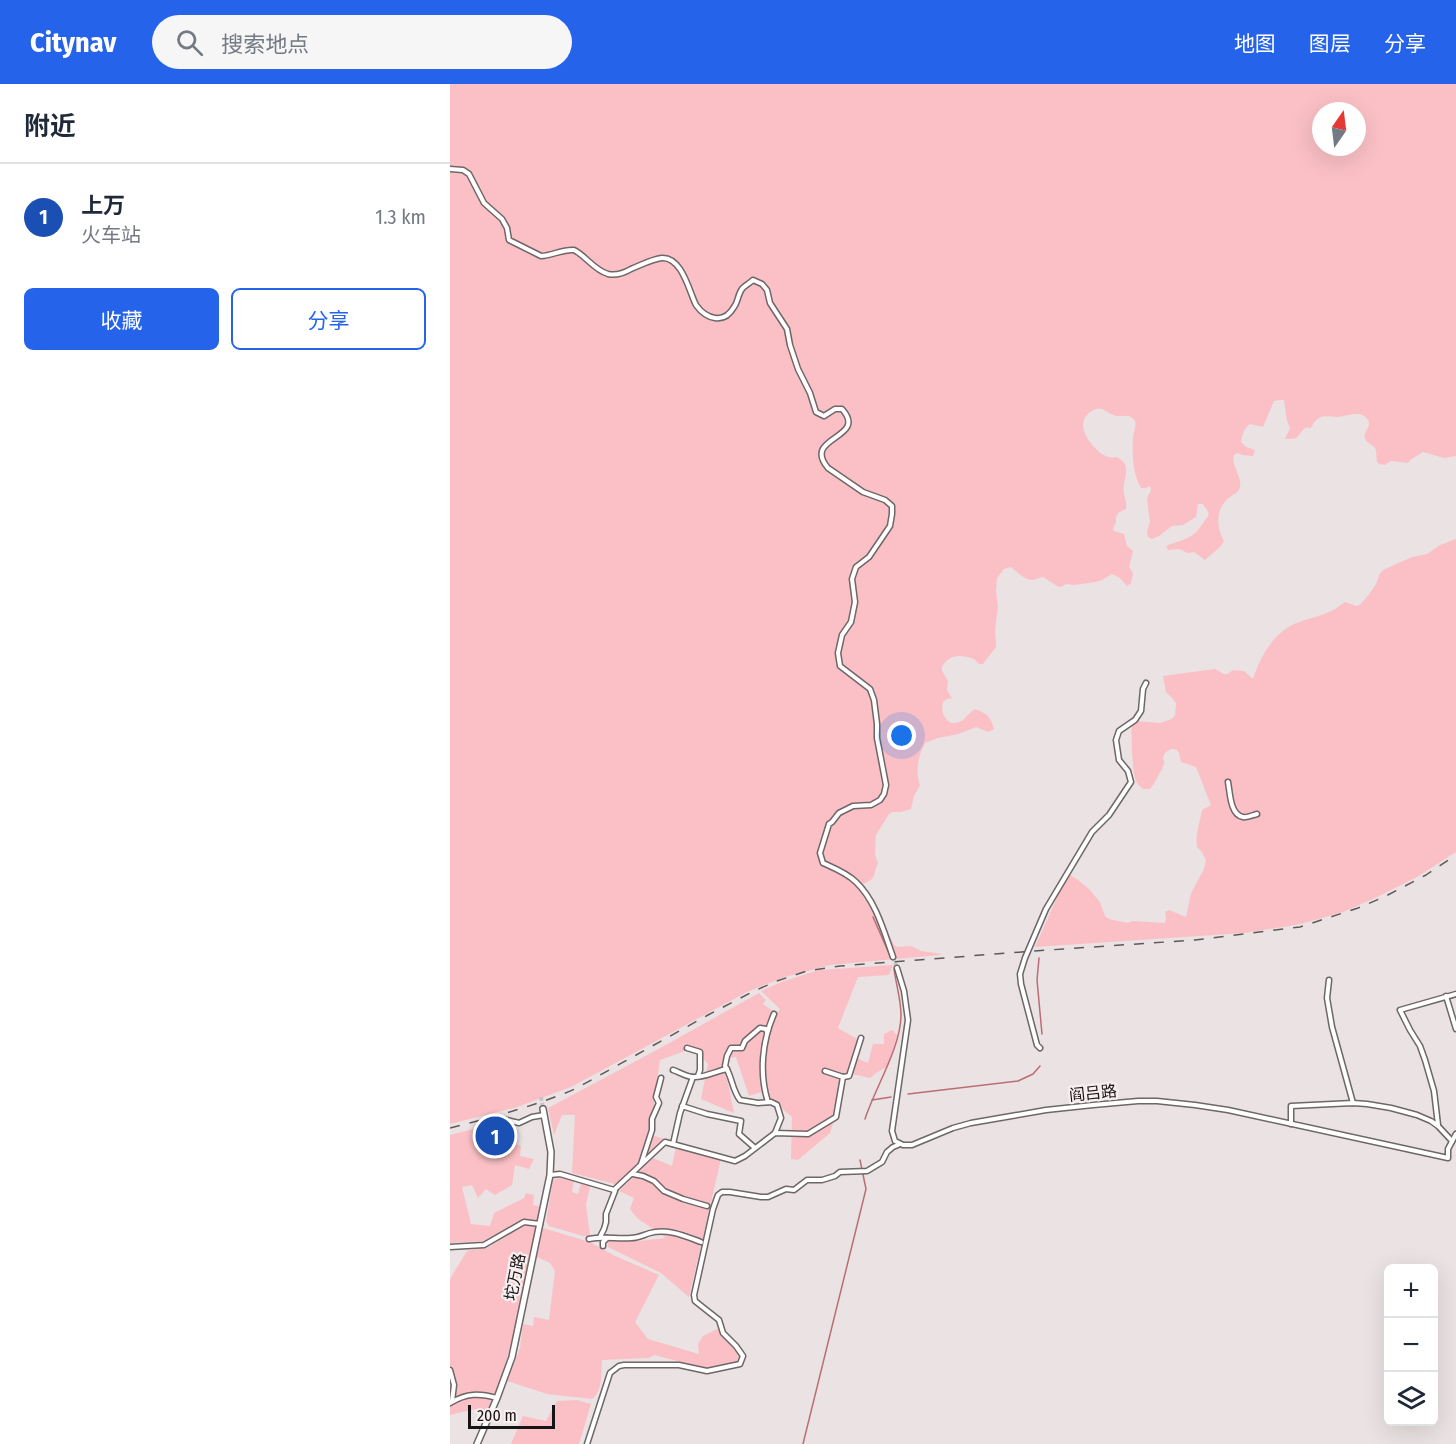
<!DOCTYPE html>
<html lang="zh">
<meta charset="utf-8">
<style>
body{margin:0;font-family:"Fira Sans Condensed","Noto Sans SC",sans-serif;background:#f6f6f7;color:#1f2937}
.controls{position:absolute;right:18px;bottom:18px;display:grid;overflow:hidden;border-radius:9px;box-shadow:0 6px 24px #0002}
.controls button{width:54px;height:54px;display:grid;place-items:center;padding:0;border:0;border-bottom:2px solid #e0e1e3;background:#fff;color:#1f2937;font:30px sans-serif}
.compass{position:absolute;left:862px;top:18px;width:54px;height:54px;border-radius:50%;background:#fff;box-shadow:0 6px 24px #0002;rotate:14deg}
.scale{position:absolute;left:18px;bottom:15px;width:87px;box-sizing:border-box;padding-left:6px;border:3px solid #171415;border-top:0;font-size:16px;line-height:21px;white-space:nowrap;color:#171415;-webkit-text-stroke:4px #f8eff0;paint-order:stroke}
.you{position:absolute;left:452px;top:652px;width:21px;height:21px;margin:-15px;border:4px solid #fff;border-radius:50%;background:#1a73e8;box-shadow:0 0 0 9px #1a73e833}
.badge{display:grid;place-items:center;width:39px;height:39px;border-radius:50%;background:#2563eb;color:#fff;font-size:20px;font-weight:700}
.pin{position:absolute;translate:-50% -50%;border:3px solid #fff;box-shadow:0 2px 6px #0006}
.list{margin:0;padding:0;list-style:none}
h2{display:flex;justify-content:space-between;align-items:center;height:78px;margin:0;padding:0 24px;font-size:26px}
h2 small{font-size:20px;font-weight:400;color:#747a83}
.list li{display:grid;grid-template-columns:39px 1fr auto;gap:18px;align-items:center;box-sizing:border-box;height:108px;padding:0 24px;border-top:2px solid #e0e1e3}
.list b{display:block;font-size:22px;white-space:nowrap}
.list p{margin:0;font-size:20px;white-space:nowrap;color:#747a83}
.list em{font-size:20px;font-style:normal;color:#747a83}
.actions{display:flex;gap:12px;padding:18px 24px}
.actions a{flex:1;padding:14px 0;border:2px solid #2563eb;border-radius:9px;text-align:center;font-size:21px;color:#2563eb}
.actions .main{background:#2563eb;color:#fff}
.icon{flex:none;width:33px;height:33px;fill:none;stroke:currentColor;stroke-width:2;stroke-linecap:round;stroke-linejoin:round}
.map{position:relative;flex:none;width:1006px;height:1360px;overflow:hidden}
header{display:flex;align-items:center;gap:36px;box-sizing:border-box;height:84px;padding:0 30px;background:#2563eb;color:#fff}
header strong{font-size:28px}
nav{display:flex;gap:33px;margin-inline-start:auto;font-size:21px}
.search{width:420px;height:54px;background:#f6f6f7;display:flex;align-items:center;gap:15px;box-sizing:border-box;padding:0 21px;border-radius:33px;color:#747a83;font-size:22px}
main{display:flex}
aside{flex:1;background:#fff}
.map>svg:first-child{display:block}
.green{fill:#fac0c5;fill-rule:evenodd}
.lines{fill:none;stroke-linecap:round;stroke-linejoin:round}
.stream{stroke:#bb6d76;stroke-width:1.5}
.street-tunnel{stroke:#cac3c4;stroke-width:4;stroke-dasharray:4 2;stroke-linecap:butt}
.street-casing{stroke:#6e6767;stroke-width:7}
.secondary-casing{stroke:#6e6767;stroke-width:8}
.street{stroke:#fff;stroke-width:4}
.secondary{stroke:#fff;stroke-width:5}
.rail{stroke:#5d595a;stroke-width:1.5;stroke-dasharray:10 10;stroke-linecap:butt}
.labels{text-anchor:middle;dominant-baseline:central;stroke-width:4.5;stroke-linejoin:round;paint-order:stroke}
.street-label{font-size:16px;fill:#171415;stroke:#f8eff0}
</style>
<header>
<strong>Citynav</strong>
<div class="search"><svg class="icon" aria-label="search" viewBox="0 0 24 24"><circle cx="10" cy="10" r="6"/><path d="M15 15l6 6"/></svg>搜索地点</div>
<nav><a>地图</a><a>图层</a><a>分享</a></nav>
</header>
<main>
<aside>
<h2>附近<small></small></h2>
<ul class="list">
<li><span class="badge" style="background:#1a4fb4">1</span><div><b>上万</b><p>火车站</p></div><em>1.3 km</em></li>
</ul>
<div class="actions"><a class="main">收藏</a><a>分享</a></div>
</aside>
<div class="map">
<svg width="1006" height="1360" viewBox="0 0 1006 1360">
<rect width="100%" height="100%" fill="#eae2e3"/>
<g class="green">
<path d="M0,0H1006V372L994,374L973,368L960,376L958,379L941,377L935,381L929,380L927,378C926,373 927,368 925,364C922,360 916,359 915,354C913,347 922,343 918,336C912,325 896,332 887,333C881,333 874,331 869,334C864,337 863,341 860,345L858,343L855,344C845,354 850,355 835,355L840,344L837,337L834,316H829L824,317L813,343L800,340C794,344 792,351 791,358L796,363L805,366L803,372L792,371L788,369L784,371C781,382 792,392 790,403C789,409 783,410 780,413C765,424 766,443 774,457L771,462L755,476L744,468L738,469L729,465L718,466L716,462C736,454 743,456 755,436C757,434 760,431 758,428C757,425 754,423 753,420H748L746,433L733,441L722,442L709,452L702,455L698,453L697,448L700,438L697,415L701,406L700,402L696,404H691C683,390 682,371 683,355C683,349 687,342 685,337C681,330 674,332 668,332C661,332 657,326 651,325C648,324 645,325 642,327C629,335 632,347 640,358C646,366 656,376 666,373C685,381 671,396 674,410C675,416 677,418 676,425L668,429L666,433V438L663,445L664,447L674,450L677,462L683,467L679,483L683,489L681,499L677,502L670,494L662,490L652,496L646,498L624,501L616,500L611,503L607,502L593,493C590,493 587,495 583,496C576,497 567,488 561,483L554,485L547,494L546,507L548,522L545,546L546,563L533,580H529L524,575C511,571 500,569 492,583V587L498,597L497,606L502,614L497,615L493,618C491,627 493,634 501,639C516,639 514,632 525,625C537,629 541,633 544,645L538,648L526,643L508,650L488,654L475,659C468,672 465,687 470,701L464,712L461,725L451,728H443L439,730L426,751L425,770L428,780C421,793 429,793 411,801L427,826L444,861L447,863L461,862L471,867L492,870L489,871L380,881L335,893L297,908L121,1003L67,1023L0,1040ZM871,27H907V63H871Z"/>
<path d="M1006,455V768L967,793L923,815L893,828L851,840L794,849L585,863L609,809L606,806L616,788L628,796L639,805L650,818L655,832L659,835L678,839L683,837L715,839L716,834L715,828L719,826L736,833L741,809L754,785L756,776L752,768L747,763C745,750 750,739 752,726L761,721L746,683L731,678C730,675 730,672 729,669C726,662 717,665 714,671C711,677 715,674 714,680C713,684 703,702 700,705H693C690,702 688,701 686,697C682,687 681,652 682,641L686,637L710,639L722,635L725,631L726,619L722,614L716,608L713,592L765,585L774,590H778L783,586L794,587L803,595C810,573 823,550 844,540C855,535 868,533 879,528C885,526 890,521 895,518L906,522L910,521L920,509L926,500L930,489L935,485L962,473L977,470L990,461Z"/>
<polygon points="443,881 439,891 408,893 388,944 407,955 404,973 418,979 423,960 434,960 434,950 442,946 447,951 438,982 426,989 420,994 398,989 393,991 382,1043 380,1049 348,1076 341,1075 342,1033 312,1008 299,1012 286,973 273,975 284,1029 251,1015 258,980 243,964 210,976 204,1018 204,1052 215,1055 174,1095 165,1100 122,1089 125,1031 112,1031 104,1051 98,1024 203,968 309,909 316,916 313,920 327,930 330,925 311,907 334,897 369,886"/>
<polygon points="23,1045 27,1049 31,1061 34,1060 36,1063 59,1058 71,1062 70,1072 84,1075 79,1085 65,1081 62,1101 45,1111 36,1105 28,1114 22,1101 12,1103 21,1140 40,1142 44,1129 74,1114 76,1109 84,1111 83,1121 93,1123 89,1136 72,1136 34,1157 0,1159 0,1051"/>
<polygon points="226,1063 271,1075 239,1213 211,1189 158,1163 157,1157 161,1155 188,1157 216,1154 187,1134 180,1125 184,1114 169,1107 203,1074 222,1082"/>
<polygon points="110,1094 124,1097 122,1108 128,1110 131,1099 140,1102 136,1121 140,1152 133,1152 99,1142 96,1137 103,1095"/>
<polygon points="72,1141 88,1143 66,1245 40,1329 25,1325 0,1331 0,1195 17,1167 39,1163"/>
<path d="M93,1144L140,1158L163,1171L209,1191L185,1238L198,1255L249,1270L248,1260L253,1252L269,1244C276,1257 290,1265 294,1281L277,1282L262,1286L204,1271L199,1274L152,1276C151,1289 153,1307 142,1315L97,1310L57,1297L70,1264L73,1240L83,1242L84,1233L99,1236L105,1187L100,1179L87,1173Z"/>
<polygon points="127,1316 141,1320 129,1360 61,1360 73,1332 96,1337 107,1317"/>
</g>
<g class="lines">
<g class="stream">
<polyline points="423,833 441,874"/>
<polyline points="589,874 587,896 592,950"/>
<polyline points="458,1010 568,997 583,990 590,982"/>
<polyline points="422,1016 441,1013"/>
<path d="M415,1035C425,1004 451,963 451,931C451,916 446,900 444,885"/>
<polyline points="353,1360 416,1105 410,1076"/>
</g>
<g class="street-tunnel">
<polyline points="443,873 447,884"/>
<polyline points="91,1013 93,1025"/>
</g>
<g class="street-casing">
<g id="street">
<path d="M0,85L13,86L19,90L34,119L52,135L57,144L59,156L91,172C102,172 112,165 124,166C136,172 144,186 158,190C166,192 174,189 181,185C191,181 202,175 212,174C232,173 239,207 246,221C256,235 274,241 284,223C288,218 288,210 292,205C294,202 300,199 303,196L312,200L317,206L320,219L337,245L340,261L348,285L360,309L366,328L374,332L385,325H392C419,355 351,352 378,384L413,408L435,416L442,422V430L440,442L419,473L406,483L402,495L405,518L401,538L392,551L388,569L390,582L420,605L424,616L427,640V654L436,701L434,710L430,716L421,721L403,722L389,729L382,738L379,740L370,769L373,779C384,784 397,789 406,798C426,817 434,848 443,873"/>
<path d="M778,698C780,708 780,731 793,733C797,734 803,731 807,730"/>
<polyline points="447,884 454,907 458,936 442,1047 445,1057 453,1061 462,1061 503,1044 521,1039 596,1026 643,1021 688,1017 707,1017 745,1021 778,1026 998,1074 998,1065 1006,1050"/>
<polyline points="879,896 877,914 882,943 903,1019"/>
<polyline points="996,912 1006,945"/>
<path d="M317,948L316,945L310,944L295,957L292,964H281L277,972L275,982C282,992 282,1006 290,1016L308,1019L321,1018L327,1021L331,1034L325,1049"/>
<polyline points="237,964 250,968 250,986 248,992"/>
<polyline points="590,964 587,961 571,900 570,890 575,874 596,825 642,748 659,731 681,698 678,687 669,676 666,656 669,647 685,636 691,627 693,605 696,599"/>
<path d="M223,986C229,988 237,993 243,993C254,994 266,987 277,985"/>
<polyline points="375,987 393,993 399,992 411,954"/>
<path d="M318,1018C309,990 312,957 324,930"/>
<polyline points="232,1022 257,1030 291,1037 289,1050 305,1064"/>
<polyline points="53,1035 69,1039 82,1033 94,1031"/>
<polyline points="841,1040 841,1022 903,1019 917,1020 941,1024 967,1031 981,1037 988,1042 1002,1057"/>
<polyline points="988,1041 984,1007 975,976 970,962 960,946 950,926 1006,910"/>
<polyline points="223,1060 230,1029 243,993"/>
<polyline points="191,1080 202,1046 202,1035 209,1019 206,1013 211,994"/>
<polyline points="183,1090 193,1092 204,1097 214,1107 233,1115 257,1122"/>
<polyline points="100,1091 110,1090 164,1106 215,1058 285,1077 295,1072 325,1049 358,1050 386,1033 393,993"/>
<polyline points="150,1153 154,1145 156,1138 156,1130 165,1107"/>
<path d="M139,1155C153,1152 167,1155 181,1154C189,1154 193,1151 200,1149C217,1144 235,1152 251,1158"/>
<polyline points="153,1162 153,1158 157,1154"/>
<polyline points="0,1163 34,1161 74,1138 90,1140"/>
<polyline points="0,1286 4,1301 2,1317"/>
<path d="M0,1319C17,1309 29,1309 47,1314"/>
<polyline points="137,1360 160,1289 169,1282 174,1281 229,1281 257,1287 290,1280 293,1272 286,1262 273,1249 269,1236 245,1217 244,1211 263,1125 268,1111 272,1108 280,1108 311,1113 318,1113 336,1105 344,1106 357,1096 372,1096 385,1092 390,1088 417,1087 432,1078 437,1068 443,1063 448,1061"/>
</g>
</g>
<g class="secondary-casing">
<polyline id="secondary" points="27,1360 47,1314 62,1273 100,1091 101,1068 93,1025"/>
</g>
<use href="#street" class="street"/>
<use href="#secondary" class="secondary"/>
<path class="rail" d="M0,1044C43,1033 85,1022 125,1005L258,931L304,907L327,897L357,887L390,882L584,867L745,856L850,843L908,824L934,813L976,791L1006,771"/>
</g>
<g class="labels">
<g class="street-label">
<text transform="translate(643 1009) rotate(-6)">阎吕路</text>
<text transform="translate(65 1193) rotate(-79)">坨万路</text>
</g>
</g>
</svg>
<div class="controls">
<button>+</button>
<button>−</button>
<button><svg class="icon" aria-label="layers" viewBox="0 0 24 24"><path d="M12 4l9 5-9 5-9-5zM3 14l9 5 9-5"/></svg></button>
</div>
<svg class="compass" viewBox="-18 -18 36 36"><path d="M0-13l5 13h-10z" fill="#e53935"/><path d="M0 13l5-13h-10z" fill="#747a83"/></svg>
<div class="scale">200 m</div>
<div class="you"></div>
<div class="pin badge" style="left:45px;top:1052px;background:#1a4fb4">1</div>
</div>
</main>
